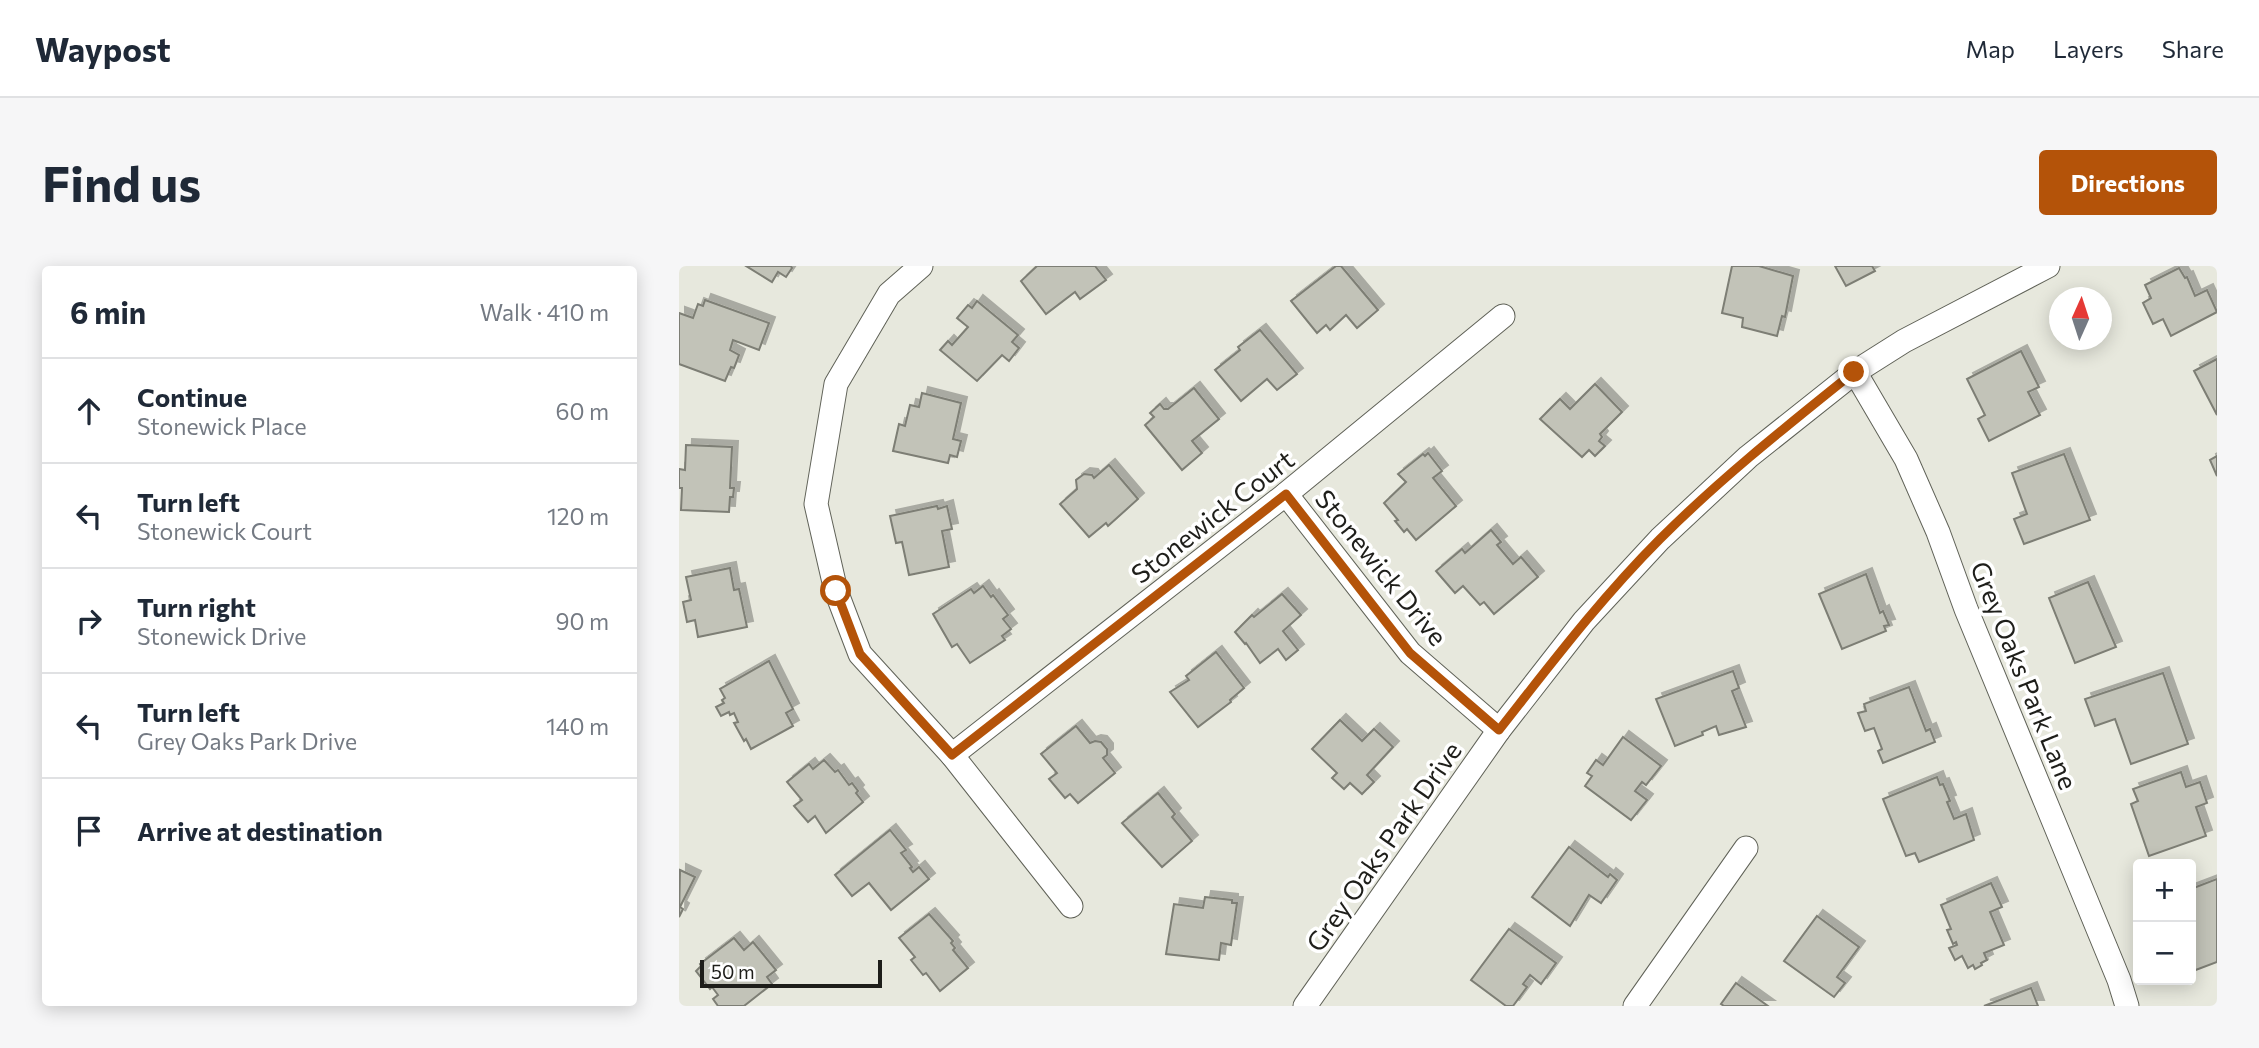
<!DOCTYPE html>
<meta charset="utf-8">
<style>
body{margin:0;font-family:Commissioner,sans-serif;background:#f6f6f7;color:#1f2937}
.controls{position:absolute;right:21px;bottom:21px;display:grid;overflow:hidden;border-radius:7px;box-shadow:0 4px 18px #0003}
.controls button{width:63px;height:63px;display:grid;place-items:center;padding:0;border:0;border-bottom:2px solid #e0e1e3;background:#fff;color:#1f2937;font:35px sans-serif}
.compass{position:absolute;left:1370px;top:21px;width:63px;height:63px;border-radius:50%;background:#fff;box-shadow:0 4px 18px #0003;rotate:3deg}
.scale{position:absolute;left:21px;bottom:18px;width:182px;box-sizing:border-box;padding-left:7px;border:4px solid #1e1e1a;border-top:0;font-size:19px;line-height:24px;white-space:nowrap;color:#1e1e1a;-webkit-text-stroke:5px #fff;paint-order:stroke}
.stop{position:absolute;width:21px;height:21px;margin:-16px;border:5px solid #b45309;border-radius:50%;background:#fff}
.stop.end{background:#b45309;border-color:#fff;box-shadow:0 2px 7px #0008}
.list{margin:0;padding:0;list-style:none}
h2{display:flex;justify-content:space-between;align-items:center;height:91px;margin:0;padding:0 28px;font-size:30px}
h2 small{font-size:23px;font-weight:400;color:#747a83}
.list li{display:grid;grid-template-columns:46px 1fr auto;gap:21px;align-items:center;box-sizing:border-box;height:105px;padding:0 28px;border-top:2px solid #e0e1e3}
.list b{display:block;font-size:26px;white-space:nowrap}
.list p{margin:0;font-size:23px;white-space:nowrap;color:#747a83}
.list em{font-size:23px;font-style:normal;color:#747a83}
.icon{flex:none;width:38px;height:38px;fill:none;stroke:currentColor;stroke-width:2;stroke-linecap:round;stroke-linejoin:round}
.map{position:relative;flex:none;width:1538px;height:740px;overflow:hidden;border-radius:7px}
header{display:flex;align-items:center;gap:42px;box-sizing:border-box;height:98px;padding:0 35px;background:#fff;border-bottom:2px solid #e0e1e3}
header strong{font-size:33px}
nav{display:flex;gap:38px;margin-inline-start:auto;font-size:24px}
.intro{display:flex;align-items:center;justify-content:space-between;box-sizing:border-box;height:168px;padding:0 42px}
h1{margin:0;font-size:49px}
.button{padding:18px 32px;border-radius:7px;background:#b45309;color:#fff;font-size:24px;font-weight:700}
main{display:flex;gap:42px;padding:0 42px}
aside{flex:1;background:#fff;border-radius:7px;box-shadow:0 4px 18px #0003}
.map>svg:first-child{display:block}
.building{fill:#c2c3b8;stroke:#7d7e74;stroke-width:2;filter:url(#shadow)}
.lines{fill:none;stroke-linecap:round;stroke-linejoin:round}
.street-casing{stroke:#606258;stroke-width:25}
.street{stroke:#fff;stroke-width:23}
.route{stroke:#b45309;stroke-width:9}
.labels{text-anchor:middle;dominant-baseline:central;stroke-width:7;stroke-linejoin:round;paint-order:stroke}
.street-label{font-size:26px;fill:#1e1e1a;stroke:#fff}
</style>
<header>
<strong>Waypost</strong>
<nav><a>Map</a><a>Layers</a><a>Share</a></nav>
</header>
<div class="intro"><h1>Find us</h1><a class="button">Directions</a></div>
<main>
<aside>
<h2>6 min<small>Walk · 410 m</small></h2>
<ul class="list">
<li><svg class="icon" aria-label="ahead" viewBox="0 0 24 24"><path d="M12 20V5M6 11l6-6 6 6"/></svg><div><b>Continue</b><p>Stonewick Place</p></div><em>60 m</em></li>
<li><svg class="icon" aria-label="left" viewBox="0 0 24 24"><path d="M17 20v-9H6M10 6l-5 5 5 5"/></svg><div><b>Turn left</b><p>Stonewick Court</p></div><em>120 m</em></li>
<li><svg class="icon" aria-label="right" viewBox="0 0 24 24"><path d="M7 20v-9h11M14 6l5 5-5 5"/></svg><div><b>Turn right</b><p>Stonewick Drive</p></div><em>90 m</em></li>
<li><svg class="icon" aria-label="left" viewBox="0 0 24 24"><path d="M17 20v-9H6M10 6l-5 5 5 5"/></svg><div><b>Turn left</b><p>Grey Oaks Park Drive</p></div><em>140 m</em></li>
<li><svg class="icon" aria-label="arrive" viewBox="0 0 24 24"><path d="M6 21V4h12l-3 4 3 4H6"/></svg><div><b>Arrive at destination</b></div></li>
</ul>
</aside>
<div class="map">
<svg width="1538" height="740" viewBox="0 0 1538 740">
<defs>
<filter id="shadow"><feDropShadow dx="6" dy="-6" stdDeviation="0" flood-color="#0004"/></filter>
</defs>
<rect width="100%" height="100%" fill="#e7e8dd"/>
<g class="building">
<polygon points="67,0 112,0 113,2 107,11 99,6 93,16"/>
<polygon points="358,0 416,0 427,14 401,33 396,26 367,48 342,15"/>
<polygon points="657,0 662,0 699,44 678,62 667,49 651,64 647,59 638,67 612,35"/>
<polygon points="1053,0 1080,0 1114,10 1106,51 1103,50 1098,70 1063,61 1064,52 1043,47"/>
<polygon points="1156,0 1193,0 1196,5 1167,20"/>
<polygon points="1500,2 1506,12 1508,11 1516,30 1528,24 1538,46 1492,70 1484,53 1474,58 1464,37 1472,32 1466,19"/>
<polygon points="26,34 90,57 80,84 54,74 51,84 60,89 55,102 52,101 46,115 0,98 0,47 14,52 19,38 24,40"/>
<polygon points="298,35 339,69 333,76 340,82 330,95 323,89 298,115 261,84 269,75 273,79 289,61 278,52 289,39 293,42"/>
<polygon points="581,64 618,108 598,124 588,113 562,135 536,104 561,84 559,81"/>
<polygon points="1342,85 1360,121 1349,126 1361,149 1310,175 1299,153 1306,149 1288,113"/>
<polygon points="1538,93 1538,149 1515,105"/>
<polygon points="916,118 943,146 921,168 923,171 920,175 926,180 916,190 910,184 903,191 861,153 881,133 891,143"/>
<polygon points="515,122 540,153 513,175 523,187 503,204 466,159 475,151 471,147 481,138 485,143 489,143"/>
<polygon points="243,127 282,137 274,173 282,175 278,191 271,189 269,197 214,185 220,158 226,160 231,139 240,141"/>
<polygon points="7,179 53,181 51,222 55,222 54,231 51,231 50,246 2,244 3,222 0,222 0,203 6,204"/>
<polygon points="749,187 763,205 754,212 777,240 737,274 728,263 725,266 716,255 719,254 705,237 727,216 719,208 744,188 746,190"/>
<polygon points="1385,188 1411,254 1345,278 1335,253 1348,248 1333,207"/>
<polygon points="1538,190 1538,210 1531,194"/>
<polygon points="430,199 459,233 429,260 427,257 410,271 381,238 398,223 397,214 405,208 413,209 415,212"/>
<polygon points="258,240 259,243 268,240 273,263 263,265 270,301 230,309 223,276 217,277 211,250"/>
<polygon points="812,264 822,276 818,279 834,298 842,291 859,311 815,348 805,336 801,339 784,320 776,327 757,305 783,283 786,287"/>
<polygon points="51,302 55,324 60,323 68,361 19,371 16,354 8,356 4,336 12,334 7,311"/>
<polygon points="1187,308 1201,347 1204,345 1210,359 1205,360 1207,365 1163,383 1140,328"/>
<polygon points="1409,316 1437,381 1396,397 1370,332"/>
<polygon points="304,320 312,331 314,329 329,349 324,353 332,363 323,370 326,374 291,397 278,378 273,381 254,348 292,323 295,327"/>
<polygon points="603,328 622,349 604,365 619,384 607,394 599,383 581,397 567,377 566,378 556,366 573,349 575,351"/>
<polygon points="537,386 565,422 551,434 552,436 519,461 491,426 510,414 507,410"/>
<polygon points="90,395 114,443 107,447 114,460 72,483 67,473 65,475 55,457 59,456 55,447 51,449 50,446 42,450 37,441 45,437 43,434 46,432 41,423"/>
<polygon points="1054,405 1060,422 1053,425 1067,461 1040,469 1037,460 1023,466 1024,469 996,480 977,433"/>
<polygon points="1484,407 1509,478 1452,498 1436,453 1416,460 1406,433"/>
<polygon points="1230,421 1247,465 1251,463 1256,476 1204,497 1199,485 1203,483 1195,462 1186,465 1179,447 1187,445 1185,438"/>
<polygon points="661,454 683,475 695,463 714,481 688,509 695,516 683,528 671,517 665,523 653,512 658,507 633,483"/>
<polygon points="397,460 411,477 416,475 422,476 428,483 428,489 424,492 436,507 399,537 391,528 386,532 370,513 378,507 362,488"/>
<polygon points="944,471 982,500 967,519 963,516 956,525 968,534 952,554 906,520 913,510 908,507 917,494 924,499"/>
<polygon points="145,494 156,506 159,504 170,519 173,517 179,525 177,527 184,536 147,567 136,550 129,556 115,540 123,534 108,516 130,498 134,503"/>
<polygon points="1502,506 1507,521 1521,516 1528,537 1517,541 1527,570 1470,590 1452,538 1459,535 1454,523"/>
<polygon points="1258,511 1261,519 1264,518 1271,535 1268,536 1275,553 1287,548 1295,574 1240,596 1236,587 1227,590 1204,533"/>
<polygon points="479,527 496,548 493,551 513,575 483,601 443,557"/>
<polygon points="211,564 227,584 222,587 233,601 231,602 234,606 240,601 250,613 212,644 190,617 173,630 156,609"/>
<polygon points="890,581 929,611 931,608 938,614 922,637 910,629 891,660 853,631"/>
<polygon points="1,604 16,611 1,641 4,643 0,651"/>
<polygon points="1538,613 1538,696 1514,705 1512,623"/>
<polygon points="1312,617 1323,641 1311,646 1325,679 1305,687 1308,694 1302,697 1303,699 1296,703 1294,699 1289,702 1283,690 1276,694 1270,682 1278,679 1277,676 1274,678 1268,664 1272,663 1262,639"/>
<polygon points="526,631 553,634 553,637 558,637 552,679 542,677 540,694 487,688 495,638 524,642"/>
<polygon points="250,648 274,675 272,677 276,682 274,684 289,702 261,725 247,707 244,709 232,694 236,691 220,672"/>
<polygon points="1138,650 1180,681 1158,711 1166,717 1155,731 1105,695"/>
<polygon points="830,663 877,697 862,718 851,709 844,718 848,721 834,740 827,740 792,714"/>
<polygon points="55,672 65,684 74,676 97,704 88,711 93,718 65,740 39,740 34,733 39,729 33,721 31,723 17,705 22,700 21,698"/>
<polygon points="1057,717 1089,740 1045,740 1042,738"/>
<polygon points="1352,722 1359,740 1305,740"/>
</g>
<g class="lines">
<g class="street-casing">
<g id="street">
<polyline points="242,0 210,28 157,118 137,238 157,325 181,388 273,489 392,640"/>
<polyline points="1176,106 1227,193 1259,266 1287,343 1440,714 1448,740"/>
<polyline points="607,228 731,387 820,464"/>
<polyline points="273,489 607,228 824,50"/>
<polyline points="626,740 820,464 905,355 981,273 1069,191 1176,106 1225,75 1369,0"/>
<polyline points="956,740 1067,582"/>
</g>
</g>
<use href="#street" class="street"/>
</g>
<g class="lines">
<path class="route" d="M157,325L181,388L273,489L607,228L731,387L820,464C872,398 922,332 981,273C1042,212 1109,159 1175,106"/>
</g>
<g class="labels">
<g class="street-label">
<text transform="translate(533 250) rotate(-38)">Stonewick Court</text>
<text transform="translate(703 301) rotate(51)">Stonewick Drive</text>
<text transform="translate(1346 409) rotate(68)">Grey Oaks Park Lane</text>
<text transform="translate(704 580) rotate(-55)">Grey Oaks Park Drive</text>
</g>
</g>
</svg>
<div class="controls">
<button>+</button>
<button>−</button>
</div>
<svg class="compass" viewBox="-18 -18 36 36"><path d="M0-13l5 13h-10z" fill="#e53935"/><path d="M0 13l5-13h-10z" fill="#747a83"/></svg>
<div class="scale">50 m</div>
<div class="stop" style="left:157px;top:325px"></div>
<div class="stop end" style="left:1175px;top:106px"></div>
</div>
</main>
